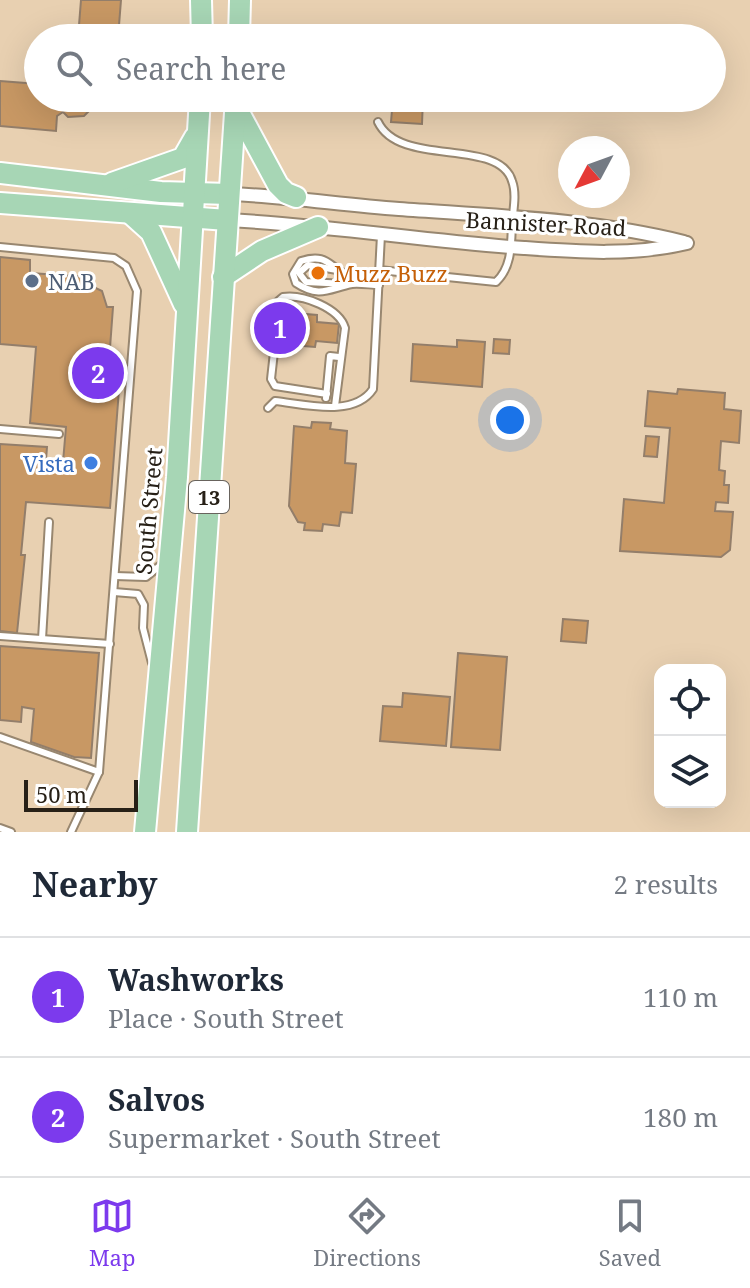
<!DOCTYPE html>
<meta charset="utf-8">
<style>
body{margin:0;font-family:"Noto Serif",serif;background:#f6f6f7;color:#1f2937}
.controls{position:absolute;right:24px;bottom:24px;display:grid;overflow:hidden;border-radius:16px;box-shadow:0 8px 32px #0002}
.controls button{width:72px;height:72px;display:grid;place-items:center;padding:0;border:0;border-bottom:2px solid #e0e1e3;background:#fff;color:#1f2937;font:40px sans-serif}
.compass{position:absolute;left:558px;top:136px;width:72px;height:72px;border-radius:50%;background:#fff;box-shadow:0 8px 32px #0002;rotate:229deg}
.scale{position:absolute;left:24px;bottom:20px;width:114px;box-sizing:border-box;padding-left:8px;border:4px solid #272017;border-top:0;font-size:22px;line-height:28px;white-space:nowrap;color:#272017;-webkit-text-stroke:6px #fff;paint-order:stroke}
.you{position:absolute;left:510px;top:420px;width:28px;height:28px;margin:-20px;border:6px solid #fff;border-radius:50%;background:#1a73e8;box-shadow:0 0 0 12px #1a73e833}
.badge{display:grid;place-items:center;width:52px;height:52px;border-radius:50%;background:#7c3aed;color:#fff;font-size:26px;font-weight:700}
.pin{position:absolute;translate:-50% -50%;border:4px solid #fff;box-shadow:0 2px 8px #0006}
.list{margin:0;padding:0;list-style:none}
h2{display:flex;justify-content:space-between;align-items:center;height:104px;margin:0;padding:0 32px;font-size:34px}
h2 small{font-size:26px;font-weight:400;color:#747a83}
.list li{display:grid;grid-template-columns:52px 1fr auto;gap:24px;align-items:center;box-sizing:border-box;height:120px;padding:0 32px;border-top:2px solid #e0e1e3}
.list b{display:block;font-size:30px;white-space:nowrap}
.list p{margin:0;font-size:26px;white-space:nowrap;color:#747a83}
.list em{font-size:26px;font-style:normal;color:#747a83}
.icon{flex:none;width:44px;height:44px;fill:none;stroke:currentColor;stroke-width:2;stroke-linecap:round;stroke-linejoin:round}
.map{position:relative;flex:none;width:750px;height:832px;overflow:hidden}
.search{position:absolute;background:#fff;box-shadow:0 8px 32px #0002;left:24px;right:24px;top:24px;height:88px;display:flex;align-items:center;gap:20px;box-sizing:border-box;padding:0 28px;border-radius:44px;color:#747a83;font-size:30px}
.sheet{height:344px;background:#fff}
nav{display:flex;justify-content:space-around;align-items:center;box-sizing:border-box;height:112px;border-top:2px solid #e0e1e3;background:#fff;font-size:22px;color:#747a83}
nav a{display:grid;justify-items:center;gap:4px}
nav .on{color:#7c3aed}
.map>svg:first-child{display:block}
.built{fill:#e8d0b1;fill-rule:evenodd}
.building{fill:#c89864;stroke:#937e6a;stroke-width:2}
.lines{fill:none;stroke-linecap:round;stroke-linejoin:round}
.service-casing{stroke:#988770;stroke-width:10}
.minor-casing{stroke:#988770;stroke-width:16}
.primary-casing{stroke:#fff;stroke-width:24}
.service{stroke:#fff;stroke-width:6}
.minor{stroke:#fff;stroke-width:12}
.primary{stroke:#a7d6b5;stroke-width:20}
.food-dot{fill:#e8710a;stroke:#fff;stroke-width:3}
.service-dot{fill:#5c6f8a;stroke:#fff;stroke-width:3}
.shop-dot{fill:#3f7fe0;stroke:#fff;stroke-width:3}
.labels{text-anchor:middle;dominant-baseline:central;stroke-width:6;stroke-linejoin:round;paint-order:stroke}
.shield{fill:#fff;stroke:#68635d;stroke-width:2}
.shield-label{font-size:20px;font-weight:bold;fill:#272017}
.street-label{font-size:22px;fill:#272017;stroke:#fff}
.food-label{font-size:22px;fill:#c56008;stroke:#fff;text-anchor:start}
.service-label{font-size:22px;fill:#4e5e75;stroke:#fff;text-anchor:start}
.shop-label{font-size:22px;fill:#366cbe;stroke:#fff;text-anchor:end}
</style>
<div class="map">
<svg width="750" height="832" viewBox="0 0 750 832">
<rect width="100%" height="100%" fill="#efdcc4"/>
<path class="built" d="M0,0H750V832H0ZM38,38H712V98H38ZM570,148H618V196H570ZM660,670H720V802H660Z"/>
<g class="building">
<polygon points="81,0 121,0 118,38 78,38"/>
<polygon points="0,81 38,84 38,98 101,99 84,116 68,117 63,112 57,116 56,131 0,126"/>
<polygon points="393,98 423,98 422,124 391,122"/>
<polygon points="0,257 30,260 30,273 88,277 87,284 102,291 107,307 113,307 108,375 120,376 110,508 26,502 21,555 25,555 17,633 0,631 0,444 47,447 46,460 63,462 66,427 30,423 36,347 0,344"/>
<polygon points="270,303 295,305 290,354 265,351"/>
<polygon points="294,313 317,315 317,322 339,324 337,343 316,341 315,347 291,345"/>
<polygon points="494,339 510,340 509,354 493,353"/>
<polygon points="457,340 485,342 482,387 411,381 413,344 457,347"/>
<polygon points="678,389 725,393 724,409 741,411 739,443 721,441 719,470 725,471 724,485 729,485 728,503 716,502 715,511 733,512 730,550 721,557 620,551 624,499 664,503 670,428 645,426 648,391 677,394"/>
<polygon points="312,422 331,423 330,429 347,431 345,463 356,464 352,513 341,512 339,526 323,524 322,531 304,530 305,523 298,522 289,506 294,426 311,428"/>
<polygon points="646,436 659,437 657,457 644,456"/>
<polygon points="563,619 588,621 586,643 561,641"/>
<polygon points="0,646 99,653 91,758 74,757 31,742 34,709 22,707 21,722 0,720"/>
<polygon points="458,653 507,657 500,750 451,747"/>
<polygon points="403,693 450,697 446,746 380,741 383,706 402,707"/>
</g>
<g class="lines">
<g class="service-casing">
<g id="service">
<path d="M378,122C400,168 499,137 512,181C517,194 513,211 512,224C511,245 512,267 496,282L379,270"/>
<polyline points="0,247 114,258 126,266 137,291 99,772 0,737"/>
<polyline points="337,270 308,265 299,273 306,282 347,284"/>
<path d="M379,285C371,285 360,283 352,284C330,288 320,299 296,283L293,274L301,261C327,253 328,266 347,275C356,279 369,277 379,278"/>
<path d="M276,303L283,297C303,294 339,308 345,328L335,406"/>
<polyline points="274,352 271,379 275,386 327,394"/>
<polyline points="326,398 330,356 339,357"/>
<path d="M268,408L275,401C304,404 354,418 373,389L381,235"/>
<polyline points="0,429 59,434"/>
<polyline points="115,576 146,577 162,564"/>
<polyline points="114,592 138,594 144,605 143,628 152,663"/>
<polyline points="0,636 110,644"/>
<polyline points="42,639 49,522"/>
<polyline points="0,828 11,832"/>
<polyline points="71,832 99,772"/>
</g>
</g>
<g class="minor-casing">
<g id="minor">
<path d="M229,194C286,196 342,205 399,209C494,216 592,219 684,242"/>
<path d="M227,220C327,225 425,241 524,248C579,252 632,256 687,243"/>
</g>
</g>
<g class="primary-casing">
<g id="primary">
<polyline points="201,0 202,38"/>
<polyline points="239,38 240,0"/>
<polyline points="236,107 278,185 286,193 296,197"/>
<polyline points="0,173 161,192 229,194"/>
<polyline points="112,183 183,158 195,137"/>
<polyline points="0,203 227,220"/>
<polyline points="131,214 151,232 184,304"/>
<polyline points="223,277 262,251 318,227"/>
<polyline points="145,832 177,477 200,98"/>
<polyline points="187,832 236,98"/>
</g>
</g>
<use href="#service" class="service"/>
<use href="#minor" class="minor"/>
<use href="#primary" class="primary"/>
</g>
<circle class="food-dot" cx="318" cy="273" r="8"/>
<circle class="service-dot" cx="32" cy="281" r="8"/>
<circle class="shop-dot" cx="91" cy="463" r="8"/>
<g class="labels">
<rect class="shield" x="189" y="481" width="40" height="32" rx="6"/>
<g class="shield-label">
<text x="209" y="497">13</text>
</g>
<g class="street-label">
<text transform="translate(546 223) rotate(3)">Bannister Road</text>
<text transform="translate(148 511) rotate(-85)">South Street</text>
</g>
<g class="food-label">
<text x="334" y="273">Muzz Buzz</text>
</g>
<g class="service-label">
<text x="48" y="281">NAB</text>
</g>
<g class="shop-label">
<text x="75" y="463">Vista</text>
</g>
</g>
</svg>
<div class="controls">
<button><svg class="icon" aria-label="locate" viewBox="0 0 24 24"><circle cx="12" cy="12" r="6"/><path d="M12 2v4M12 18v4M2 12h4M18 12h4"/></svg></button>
<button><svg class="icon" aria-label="layers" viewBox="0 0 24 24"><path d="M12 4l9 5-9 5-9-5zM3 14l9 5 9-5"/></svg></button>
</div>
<svg class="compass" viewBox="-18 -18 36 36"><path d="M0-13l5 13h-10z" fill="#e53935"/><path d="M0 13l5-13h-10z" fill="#747a83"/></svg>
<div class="scale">50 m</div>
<div class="you"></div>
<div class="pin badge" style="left:280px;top:328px">1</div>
<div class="pin badge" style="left:98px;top:373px">2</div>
<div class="search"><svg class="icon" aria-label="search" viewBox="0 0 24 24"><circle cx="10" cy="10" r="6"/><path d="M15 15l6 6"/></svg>Search here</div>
</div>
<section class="sheet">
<h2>Nearby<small>2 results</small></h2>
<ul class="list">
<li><span class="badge">1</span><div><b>Washworks</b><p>Place · South Street</p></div><em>110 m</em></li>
<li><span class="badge">2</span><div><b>Salvos</b><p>Supermarket · South Street</p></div><em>180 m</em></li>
</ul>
</section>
<nav>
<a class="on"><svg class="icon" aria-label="map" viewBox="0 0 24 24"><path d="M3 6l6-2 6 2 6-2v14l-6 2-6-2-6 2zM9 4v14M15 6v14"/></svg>Map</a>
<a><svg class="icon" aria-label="directions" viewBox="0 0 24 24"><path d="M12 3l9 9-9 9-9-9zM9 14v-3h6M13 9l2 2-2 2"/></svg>Directions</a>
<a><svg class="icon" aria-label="saved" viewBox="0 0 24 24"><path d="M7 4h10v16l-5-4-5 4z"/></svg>Saved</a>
</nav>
